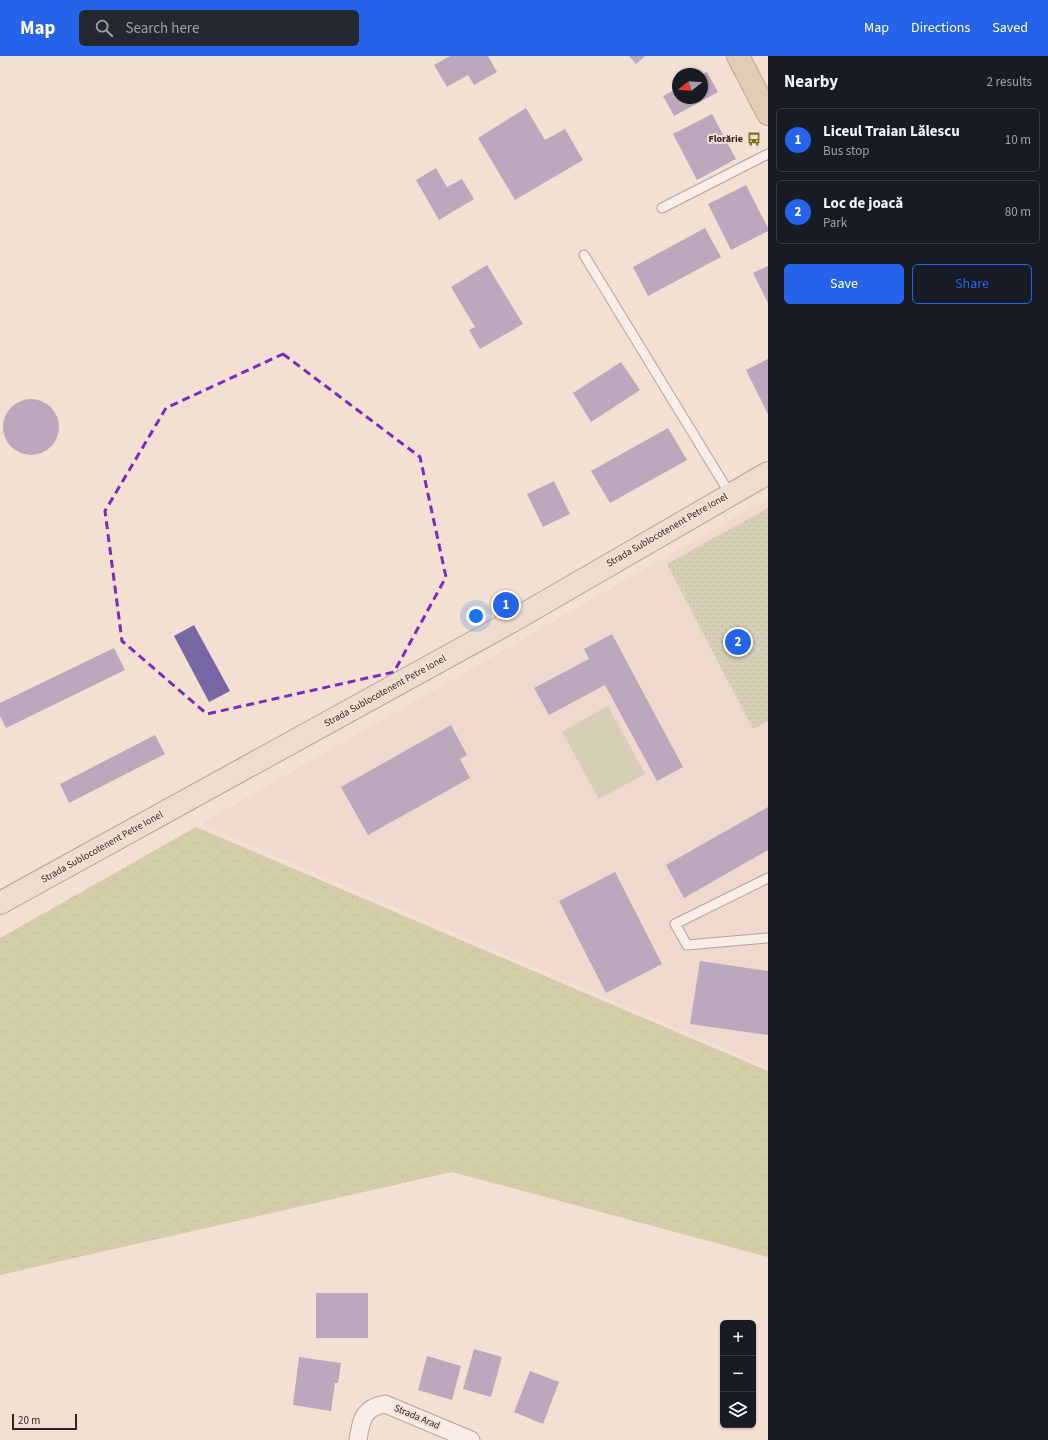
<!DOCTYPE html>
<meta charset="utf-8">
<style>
body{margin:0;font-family:"Source Sans 3",sans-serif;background:#242831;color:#f1f3f6}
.controls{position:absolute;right:12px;bottom:12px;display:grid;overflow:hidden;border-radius:6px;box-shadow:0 1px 3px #0004}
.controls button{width:36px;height:36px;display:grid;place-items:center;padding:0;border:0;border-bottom:1px solid #363941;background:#171b24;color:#f1f3f6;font:20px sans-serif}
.compass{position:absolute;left:672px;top:12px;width:36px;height:36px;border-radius:50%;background:#171b24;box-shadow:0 1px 3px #0004;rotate:253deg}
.scale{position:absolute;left:12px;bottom:10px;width:65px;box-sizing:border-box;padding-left:4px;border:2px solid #2f2723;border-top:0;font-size:11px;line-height:14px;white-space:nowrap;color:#2f2723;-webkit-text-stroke:3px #f4dfd3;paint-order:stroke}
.you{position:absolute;left:476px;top:560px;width:14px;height:14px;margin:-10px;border:3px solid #fff;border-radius:50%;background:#1a73e8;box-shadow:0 0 0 6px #1a73e833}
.badge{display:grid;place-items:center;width:26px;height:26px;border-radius:50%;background:#2563eb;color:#fff;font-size:13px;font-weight:700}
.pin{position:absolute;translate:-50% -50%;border:2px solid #fff;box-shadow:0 1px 4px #0006}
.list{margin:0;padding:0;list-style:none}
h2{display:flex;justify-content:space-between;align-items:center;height:52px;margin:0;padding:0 16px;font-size:17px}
h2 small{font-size:13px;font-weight:400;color:#9ea1a6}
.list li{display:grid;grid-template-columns:26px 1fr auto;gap:12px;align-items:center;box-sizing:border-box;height:64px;margin:0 8px 8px;padding:0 8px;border:1px solid #363941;border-radius:6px}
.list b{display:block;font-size:15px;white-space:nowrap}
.list p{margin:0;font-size:13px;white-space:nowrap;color:#9ea1a6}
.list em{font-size:13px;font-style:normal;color:#9ea1a6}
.actions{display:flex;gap:8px;padding:12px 16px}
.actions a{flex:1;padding:9px 0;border:1px solid #2563eb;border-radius:6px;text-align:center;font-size:14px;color:#2563eb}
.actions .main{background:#2563eb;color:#fff}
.icon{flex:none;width:22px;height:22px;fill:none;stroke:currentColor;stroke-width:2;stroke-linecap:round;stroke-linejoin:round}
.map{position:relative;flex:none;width:768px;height:1384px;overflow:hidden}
header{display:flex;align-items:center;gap:24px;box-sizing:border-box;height:56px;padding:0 20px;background:#2563eb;color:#fff}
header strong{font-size:19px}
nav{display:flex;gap:22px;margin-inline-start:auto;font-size:14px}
.search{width:280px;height:36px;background:#242831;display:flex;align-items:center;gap:10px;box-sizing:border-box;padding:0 14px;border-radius:6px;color:#9ea1a6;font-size:15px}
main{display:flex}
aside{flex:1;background:#171b24}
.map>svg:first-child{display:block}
.education{fill:#e9d1c8}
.grass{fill:url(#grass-dots)}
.forest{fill:url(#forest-crowns)}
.garden{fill:#b1bb90}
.building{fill:#7767a3}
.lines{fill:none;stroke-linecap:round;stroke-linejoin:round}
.lane-casing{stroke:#6c5a50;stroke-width:11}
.street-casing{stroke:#6c5a50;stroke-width:19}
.secondary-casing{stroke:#6c5a50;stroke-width:24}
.primary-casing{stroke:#80643a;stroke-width:24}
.lane{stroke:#fff;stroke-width:9}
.street{stroke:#fff;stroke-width:17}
.secondary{stroke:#e6dac8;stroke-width:22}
.primary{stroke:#cdb691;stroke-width:22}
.marked{fill:none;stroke:#7b2cbf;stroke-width:3;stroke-dasharray:8 5;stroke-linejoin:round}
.labels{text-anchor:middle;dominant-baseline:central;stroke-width:4;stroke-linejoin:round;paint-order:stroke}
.poi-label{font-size:10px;font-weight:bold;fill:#2f2723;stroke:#f4dfd3;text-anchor:end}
.street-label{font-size:10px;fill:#2f2723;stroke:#f4dfd3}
</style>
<header>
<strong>Map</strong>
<div class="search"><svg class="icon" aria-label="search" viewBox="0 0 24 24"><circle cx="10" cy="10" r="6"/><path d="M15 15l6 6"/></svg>Search here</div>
<nav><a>Map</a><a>Directions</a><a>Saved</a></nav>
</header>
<main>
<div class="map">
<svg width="768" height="1384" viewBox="0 0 768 1384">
<defs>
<pattern id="grass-dots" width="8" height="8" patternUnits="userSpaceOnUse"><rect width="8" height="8" fill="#b1bb90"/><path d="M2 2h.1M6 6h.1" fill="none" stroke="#909875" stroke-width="1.8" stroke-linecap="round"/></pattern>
<pattern id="forest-crowns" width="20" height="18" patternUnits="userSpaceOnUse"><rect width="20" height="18" fill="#acbb77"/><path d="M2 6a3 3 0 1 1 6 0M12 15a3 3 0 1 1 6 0" fill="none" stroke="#8c9861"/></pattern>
</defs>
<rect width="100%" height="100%" fill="#f4dfd3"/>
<polygon class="education" points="768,444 768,1011 201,768 751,452"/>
<polygon class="grass" points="768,452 768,665 753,673 667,508"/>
<polygon class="forest" points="196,771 768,1015 768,1201 452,1116 0,1219 0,882"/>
<polygon class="garden" points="608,650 645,718 599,743 562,676"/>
<g class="building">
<polygon points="450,0 488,0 497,16 474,29 468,19 447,31 434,9"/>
<polygon points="629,0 645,0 636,8"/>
<polygon points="707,16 718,36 674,60 663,40 678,32 678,42 702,42 702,18"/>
<polygon points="526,52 545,84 565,73 583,104 515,144 478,82"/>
<polygon points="712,58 736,103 697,124 673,78"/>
<polygon points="436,112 447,131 462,123 474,143 439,164 416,124"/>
<polygon points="746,129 768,172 768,175 731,194 708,148"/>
<polygon points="705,172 721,201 648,240 633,211"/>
<polygon points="487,209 523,268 480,293 469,274 475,271 451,231"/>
<polygon points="768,210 768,247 753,217"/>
<polygon points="768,303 768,358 746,314"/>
<polygon points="621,306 640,334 591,366 573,337"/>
<circle cx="31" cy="371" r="28"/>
<polygon points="668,372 687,404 610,447 591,415"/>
<polygon points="554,425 570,458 543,471 527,438"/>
<polygon points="194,569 230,635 209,646 174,580"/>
<polygon points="612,578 683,711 657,725 605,629 549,659 534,632 589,603 584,593"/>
<polygon points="114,592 125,614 6,672 0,660 0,647"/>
<polygon points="451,669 467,699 460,703 470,722 368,779 341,731"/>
<polygon points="155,679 165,698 69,747 60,728"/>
<polygon points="768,751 768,794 684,842 666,809"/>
<polygon points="615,816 662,908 606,937 559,845"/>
<polygon points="700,905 768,915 768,979 690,968"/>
<rect x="316" y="1237" width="52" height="45"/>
<polygon points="474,1293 502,1301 491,1341 463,1333"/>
<polygon points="427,1300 461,1310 452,1344 418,1334"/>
<polygon points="299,1301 341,1307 338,1327 335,1327 331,1355 293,1349"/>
<polygon points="530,1315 559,1326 543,1368 514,1356"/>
</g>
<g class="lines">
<g class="lane-casing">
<g id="lane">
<polyline points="662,152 768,98"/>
<polyline points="584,199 730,438"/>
<polyline points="768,822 675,868 687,889 768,882"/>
</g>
</g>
<g class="street-casing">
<path id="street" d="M358,1384C361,1364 363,1352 385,1348L471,1384"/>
</g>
<g class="secondary-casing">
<polyline id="secondary" points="0,847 514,564 768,417"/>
</g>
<g class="primary-casing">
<polyline id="primary" points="738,0 768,58"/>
</g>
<use href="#lane" class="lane"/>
<use href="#street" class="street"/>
<use href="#secondary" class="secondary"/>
<use href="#primary" class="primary"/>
</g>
<path d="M0 0H768V1384H0ZM283,298L420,401L446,521L394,616L207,658L122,585L105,455L166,352Z" fill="#f4dfd3" fill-opacity=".55" fill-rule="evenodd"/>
<path class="marked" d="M283,298L420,401L446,521L394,616L207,658L122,585L105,455L166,352Z"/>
<defs>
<g id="bus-bare" transform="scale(1.08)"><path d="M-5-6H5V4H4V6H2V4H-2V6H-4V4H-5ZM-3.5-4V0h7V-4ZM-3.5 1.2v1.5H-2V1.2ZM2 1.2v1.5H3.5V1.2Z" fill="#72741a" stroke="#f4dfd3" stroke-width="2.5" paint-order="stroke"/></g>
</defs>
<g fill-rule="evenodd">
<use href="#bus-bare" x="754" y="83"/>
</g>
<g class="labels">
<g class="poi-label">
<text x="743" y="83">Florărie</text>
</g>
<g class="street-label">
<text transform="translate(667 474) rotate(-30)">Strada Sublocotenent Petre Ionel</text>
<text transform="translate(385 635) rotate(-29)">Strada Sublocotenent Petre Ionel</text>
<text transform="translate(102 791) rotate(-29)">Strada Sublocotenent Petre Ionel</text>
<text transform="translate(417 1361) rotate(23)">Strada Arad</text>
</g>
</g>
</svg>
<div class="controls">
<button>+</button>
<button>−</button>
<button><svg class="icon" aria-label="layers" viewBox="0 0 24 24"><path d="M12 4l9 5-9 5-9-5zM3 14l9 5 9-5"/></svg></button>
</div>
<svg class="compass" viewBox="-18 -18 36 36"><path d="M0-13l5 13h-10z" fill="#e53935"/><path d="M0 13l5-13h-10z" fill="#9ea1a6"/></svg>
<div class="scale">20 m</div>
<div class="you"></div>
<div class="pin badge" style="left:506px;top:549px">1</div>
<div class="pin badge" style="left:738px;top:586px">2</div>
</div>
<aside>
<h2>Nearby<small>2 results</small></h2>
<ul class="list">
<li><span class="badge">1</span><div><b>Liceul Traian Lălescu</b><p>Bus stop</p></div><em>10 m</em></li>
<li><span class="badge">2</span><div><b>Loc de joacă</b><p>Park</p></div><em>80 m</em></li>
</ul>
<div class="actions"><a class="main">Save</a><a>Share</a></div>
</aside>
</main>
